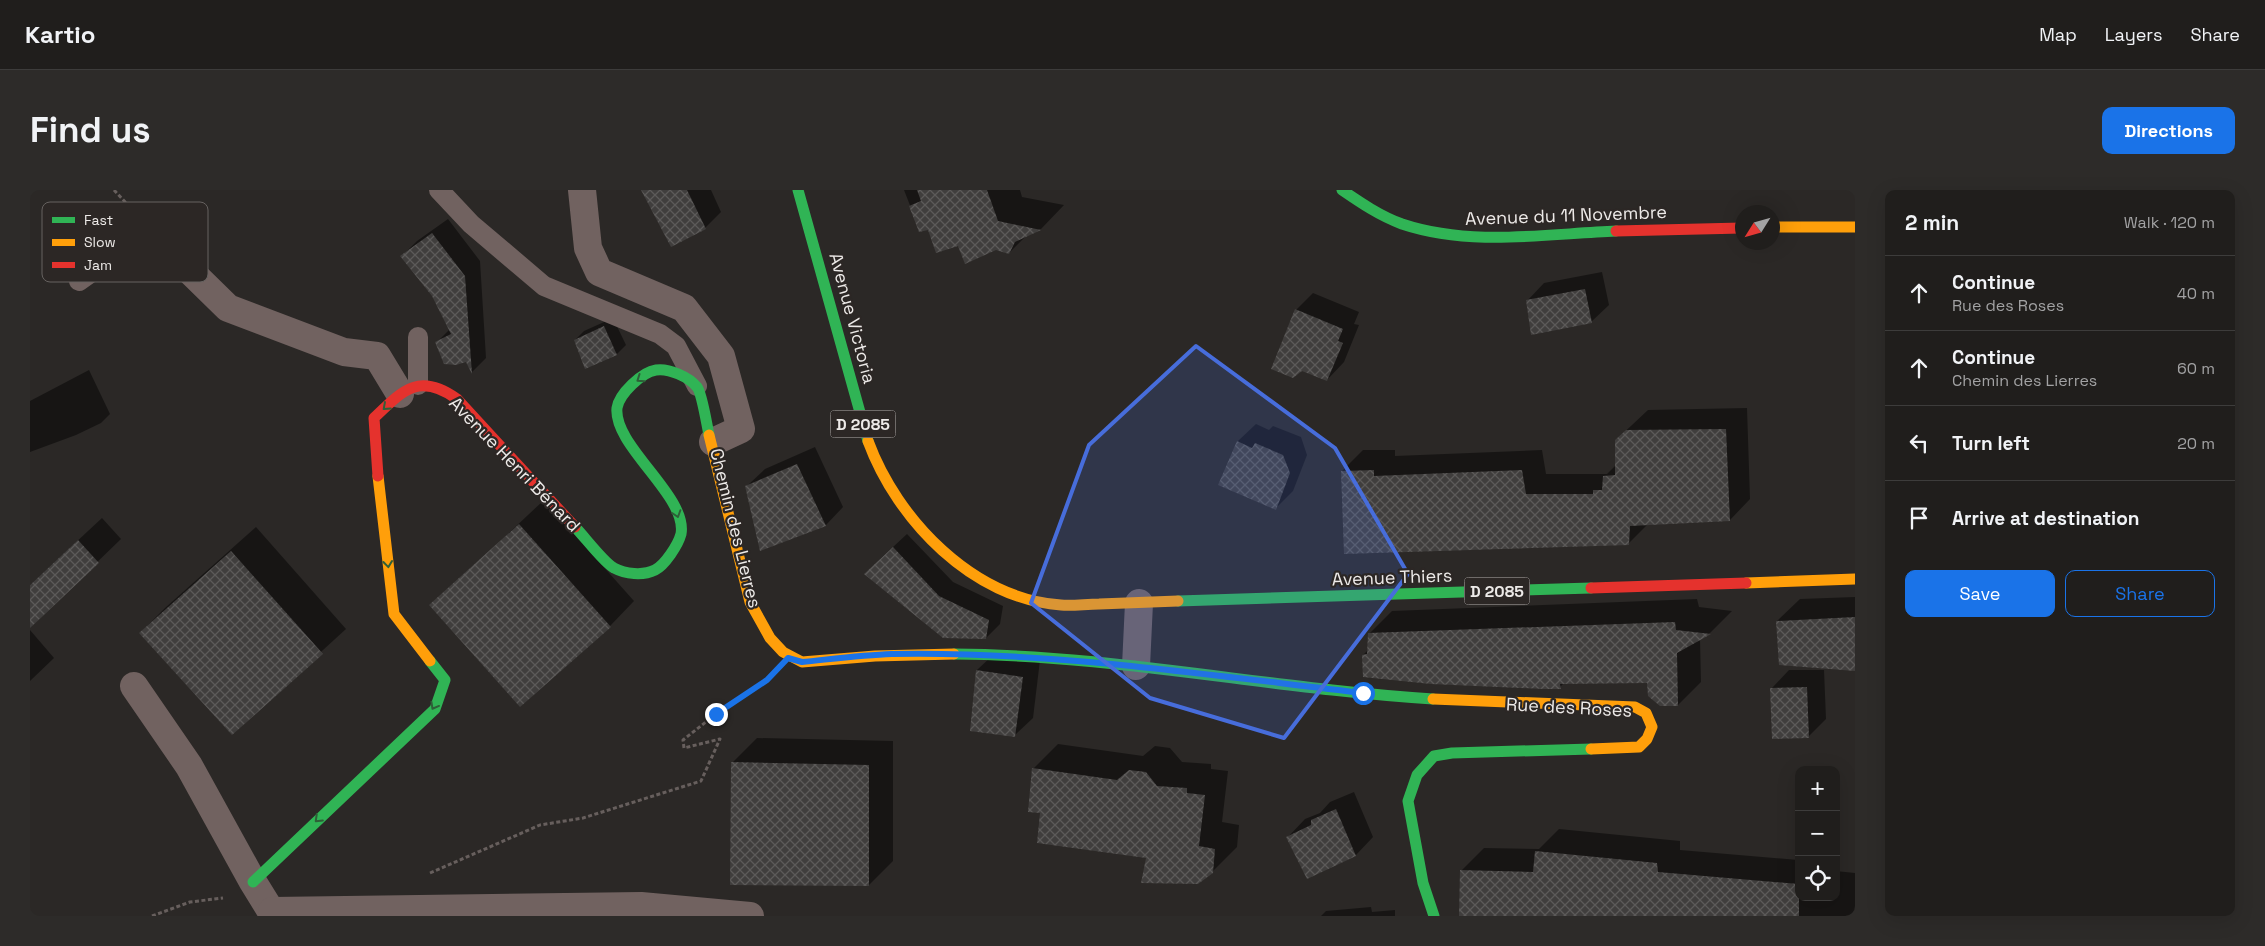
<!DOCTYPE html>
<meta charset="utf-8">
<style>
body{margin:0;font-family:"Space Grotesk",sans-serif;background:#2d2b29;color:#f1f3f6}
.controls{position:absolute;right:15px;bottom:15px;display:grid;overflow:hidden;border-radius:10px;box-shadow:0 5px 20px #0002}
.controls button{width:45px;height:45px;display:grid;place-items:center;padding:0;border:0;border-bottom:1px solid #3d3c3b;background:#201e1c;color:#f1f3f6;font:25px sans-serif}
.compass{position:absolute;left:1705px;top:15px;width:45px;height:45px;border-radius:50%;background:#201e1c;box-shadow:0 5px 20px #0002;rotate:233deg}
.stop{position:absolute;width:15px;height:15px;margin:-11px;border:4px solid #1a73e8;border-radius:50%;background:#fff}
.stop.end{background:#1a73e8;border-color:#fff;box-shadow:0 1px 5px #0008}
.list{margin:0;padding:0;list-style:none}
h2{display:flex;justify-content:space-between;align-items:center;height:65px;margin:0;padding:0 20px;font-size:21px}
h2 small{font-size:16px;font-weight:400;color:#a2a2a3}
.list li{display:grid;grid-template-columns:32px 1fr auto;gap:15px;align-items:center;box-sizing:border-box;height:75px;padding:0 20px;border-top:1px solid #3d3c3b}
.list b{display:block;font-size:19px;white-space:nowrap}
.list p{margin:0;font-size:16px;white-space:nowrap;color:#a2a2a3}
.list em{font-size:16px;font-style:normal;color:#a2a2a3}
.actions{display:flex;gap:10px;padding:15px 20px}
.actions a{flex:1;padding:11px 0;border:1px solid #1a73e8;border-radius:10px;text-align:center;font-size:18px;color:#1a73e8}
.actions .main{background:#1a73e8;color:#fff}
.icon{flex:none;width:28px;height:28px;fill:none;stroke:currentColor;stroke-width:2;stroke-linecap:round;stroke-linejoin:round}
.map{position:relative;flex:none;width:1825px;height:726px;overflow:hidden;border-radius:10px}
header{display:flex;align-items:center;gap:30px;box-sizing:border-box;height:70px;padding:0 25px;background:#201e1c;border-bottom:1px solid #3d3c3b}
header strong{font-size:24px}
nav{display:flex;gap:28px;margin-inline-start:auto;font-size:18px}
.intro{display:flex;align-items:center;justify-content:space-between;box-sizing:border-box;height:120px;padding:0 30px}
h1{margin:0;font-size:35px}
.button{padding:12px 22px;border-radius:10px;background:#1a73e8;color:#fff;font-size:18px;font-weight:700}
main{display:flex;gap:30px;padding:0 30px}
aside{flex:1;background:#201e1c;border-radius:10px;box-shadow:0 5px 20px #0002}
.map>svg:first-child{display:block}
.shadow{fill:#0007}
.building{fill:url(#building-cross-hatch)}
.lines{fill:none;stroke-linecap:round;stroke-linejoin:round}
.path{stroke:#675f5d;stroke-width:3;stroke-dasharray:4 2.5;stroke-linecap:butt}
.lane{stroke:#716260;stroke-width:20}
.street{stroke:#716260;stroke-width:28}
.fast{stroke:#30b455;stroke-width:11}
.slow{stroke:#ff9f0a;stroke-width:11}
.jam{stroke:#e5322d;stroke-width:11}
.oneway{stroke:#2e5f38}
.route{stroke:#1a73e8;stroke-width:6}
.marked{fill:#476ddb;fill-opacity:0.2;stroke:#476ddb;stroke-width:4;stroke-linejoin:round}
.labels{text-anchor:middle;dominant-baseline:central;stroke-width:4.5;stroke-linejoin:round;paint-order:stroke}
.shield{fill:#2c2725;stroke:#b3b0ae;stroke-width:1}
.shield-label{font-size:16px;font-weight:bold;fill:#edeae8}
.street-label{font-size:18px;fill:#edeae8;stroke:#2c2725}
.key{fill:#2c2725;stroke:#666260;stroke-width:1}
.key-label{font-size:14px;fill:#edeae8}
</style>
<header>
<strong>Kartio</strong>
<nav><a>Map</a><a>Layers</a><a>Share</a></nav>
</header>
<div class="intro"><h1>Find us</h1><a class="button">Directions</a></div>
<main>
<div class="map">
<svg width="1825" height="726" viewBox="0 0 1825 726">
<defs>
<pattern id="building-cross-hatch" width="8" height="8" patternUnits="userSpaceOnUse" patternTransform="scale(1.25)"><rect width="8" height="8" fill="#403e3d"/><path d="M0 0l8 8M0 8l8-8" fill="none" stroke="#5c5a59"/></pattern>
</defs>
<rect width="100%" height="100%" fill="#2b2826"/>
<g class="shadow">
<polygon points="612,0 681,0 691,22 675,38"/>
<polygon points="874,0 990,0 992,7 1034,15 1011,39 997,45 979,63 966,59 929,54 898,38 890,41"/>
<polygon points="418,29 450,71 456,168 442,182 436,171 407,152 420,139 403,106 372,66 387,51"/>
<polygon points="1572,82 1579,115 1561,132 1497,111 1514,93"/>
<polygon points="1283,103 1329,122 1324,134 1329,135 1314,172 1297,190 1271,179 1266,120"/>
<polygon points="583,128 596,155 587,164 545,150 554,141"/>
<polygon points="59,180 80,224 71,233 46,245 0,262 0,211"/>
<polygon points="1717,218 1720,309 1700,330 1619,333 1598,354 1312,281 1333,260 1365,260 1365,266 1512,260 1516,284 1577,284 1586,275 1586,250 1618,220"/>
<polygon points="1226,234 1239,240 1243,236 1271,247 1277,265 1263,301 1245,319 1189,294 1208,251"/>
<polygon points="785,257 813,317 796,335 731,360 717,296 735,279"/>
<polygon points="514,310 604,411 580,436 490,515 401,416"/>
<polygon points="72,328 91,349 0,437 0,395"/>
<polygon points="226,337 316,439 202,543 110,443 135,418"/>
<polygon points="877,344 923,392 973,416 970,434 956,448 849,370"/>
<polygon points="1825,407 1825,480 1747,431 1770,409"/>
<polygon points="1667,409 1669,417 1702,421 1680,443 1670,449 1671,492 1648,515 1618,491 1535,492 1530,497 1333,465 1339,459 1339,444 1362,421"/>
<polygon points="0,440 24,468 0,491"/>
<polygon points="965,463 1010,470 1003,528 985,545 947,480"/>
<polygon points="1759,480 1794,480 1796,529 1778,547 1742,498"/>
<polygon points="727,548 863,551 863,671 839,695 702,573"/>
<polygon points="1028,554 1113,566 1125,556 1140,558 1152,572 1181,574 1181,579 1198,581 1192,632 1209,635 1207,657 1182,682 1118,667 1011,622 1004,578"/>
<polygon points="1324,602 1343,647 1326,665 1277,687 1258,647 1275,629 1290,623 1300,612"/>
<polygon points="1529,639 1650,651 1650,660 1769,670 1769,707 1806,707 1806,681 1825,683 1825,726 1430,726 1431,681 1454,658 1509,659"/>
<polygon points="1341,717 1342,722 1365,720 1365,726 1291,726 1296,721"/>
</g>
<g class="building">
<polygon points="611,0 657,0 676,39 641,57"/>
<polygon points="887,0 957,0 968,31 1011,40 985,52 979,64 966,60 935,74 928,56 906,63 898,40 889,42 879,16 891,11"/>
<polygon points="402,43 435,86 442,184 436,172 426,175 414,174 405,152 421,144 402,106 370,66"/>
<polygon points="1555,99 1562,133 1501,145 1496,110"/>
<polygon points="1265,119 1313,139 1308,151 1313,153 1297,191 1272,181 1263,188 1241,179"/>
<polygon points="574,136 587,165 555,179 544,150"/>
<polygon points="1696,239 1700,331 1600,336 1599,355 1314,364 1311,281 1344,280 1344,286 1492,280 1496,304 1563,304 1563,300 1572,300 1573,286 1585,285 1585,250 1596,240"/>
<polygon points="1207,251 1222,258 1225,253 1253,265 1260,283 1246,320 1188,295"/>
<polygon points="767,274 796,336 730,361 715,296"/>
<polygon points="489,334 581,437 490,517 399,415"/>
<polygon points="48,350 69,373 0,438 0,395"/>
<polygon points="863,357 909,406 959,430 956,449 913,448 834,384"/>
<polygon points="201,361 293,464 202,545 109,443"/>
<polygon points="1825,427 1825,481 1749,475 1746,431"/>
<polygon points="1645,432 1646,440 1681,444 1647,463 1648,516 1630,516 1618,506 1617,493 1530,494 1531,499 1514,499 1401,494 1333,487 1332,465 1337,464 1338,443"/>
<polygon points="946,480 993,487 985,547 940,541"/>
<polygon points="1777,497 1779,548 1742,549 1740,498"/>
<polygon points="701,572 839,575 839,696 700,695"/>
<polygon points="1002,578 1087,590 1099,580 1116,582 1127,596 1157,598 1157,603 1175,605 1169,656 1185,659 1183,683 1168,694 1111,693 1116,668 1007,653 1010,623 998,622"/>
<polygon points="1306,619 1326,666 1277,689 1256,647 1281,635 1281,630"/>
<polygon points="1505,661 1627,673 1628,682 1769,694 1769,726 1429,726 1430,680 1503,682"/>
</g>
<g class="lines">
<g class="path">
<polyline points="84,0 99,16"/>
<polyline points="400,683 510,635 553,628 671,591 690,549 654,558 653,550 686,524 735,492"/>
<polyline points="122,726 160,712 193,708"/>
</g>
<g class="lane">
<polyline points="409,0 441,34 514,96 630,144 646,156 667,196"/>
<polyline points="49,91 121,40"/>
<polyline points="388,147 388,195"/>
</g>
<g class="street">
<polyline points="552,0 558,58 569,82 654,118 691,166 711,239 683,252"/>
<polyline points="121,40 150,71 198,118 314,162 347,166 370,204"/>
<polyline points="1106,476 1109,413"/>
<polyline points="104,496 159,576 223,692 244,726"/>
<polyline points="242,721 611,716 720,726"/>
</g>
<g class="fast">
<polyline points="768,0 838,251"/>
<path d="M1312,0C1331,13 1350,26 1372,34C1441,57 1515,44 1586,41"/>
<path d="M545,337C554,346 574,373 584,378C595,384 613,386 625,380C635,375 648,355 651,344C658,306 583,256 587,218C589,204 612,182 626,180C639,178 659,187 667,197C672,203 677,236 679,245"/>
<polyline points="1148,411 1561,398"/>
<path d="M924,464C1085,465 1243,499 1403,509"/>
<polyline points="223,692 405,519 415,490 400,471"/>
<polyline points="1404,726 1393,693 1378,611 1387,585 1404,566 1422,563 1561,559"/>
</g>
<g class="slow">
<polyline points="1742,37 1825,37"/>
<polyline points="679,245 720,412 740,448 753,462 772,472 845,466 924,464"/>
<path d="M838,251C867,330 943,409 1031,415C1043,416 1056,414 1069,414C1095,413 1122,412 1148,411"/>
<polyline points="348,286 364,424 400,471"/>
<polyline points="1716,393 1825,389"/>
<polyline points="1403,509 1605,517 1616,523 1622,537 1617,549 1609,557 1561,559"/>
</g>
<g class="jam">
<polyline points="1586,41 1712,38"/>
<path d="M348,286L344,228C373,200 389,182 427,209L545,337"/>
<polyline points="1561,398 1716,393"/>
</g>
</g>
<defs><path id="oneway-chevron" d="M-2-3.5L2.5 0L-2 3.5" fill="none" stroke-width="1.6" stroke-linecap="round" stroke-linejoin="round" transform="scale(1.25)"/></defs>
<g class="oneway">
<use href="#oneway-chevron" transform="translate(610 189) rotate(145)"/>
<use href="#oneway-chevron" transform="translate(356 217) rotate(138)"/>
<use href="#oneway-chevron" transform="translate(647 324) rotate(72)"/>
<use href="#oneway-chevron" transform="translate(358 374) rotate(83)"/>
<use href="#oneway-chevron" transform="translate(404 516) rotate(119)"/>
<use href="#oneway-chevron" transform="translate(288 629) rotate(136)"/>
</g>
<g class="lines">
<path class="route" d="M686,524L737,490L758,468L772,472C802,469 832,465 862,464C1020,461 1177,485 1333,503"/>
</g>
<path class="marked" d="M1166,156L1305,258L1378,384L1254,548L1120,508L1001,413L1059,255Z"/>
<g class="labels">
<g class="shield">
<rect x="800.5" y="220.5" width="65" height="27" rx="4"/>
<rect x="1434.5" y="387.5" width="65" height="27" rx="4"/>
</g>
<g class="shield-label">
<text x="833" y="234">D 2085</text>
<text x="1467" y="401">D 2085</text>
</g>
<g class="street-label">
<text transform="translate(1536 25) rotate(-2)">Avenue du 11 Novembre</text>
<text transform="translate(823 128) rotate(75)">Avenue Victoria</text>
<text transform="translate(485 274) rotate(46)">Avenue Henri Bénard</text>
<text transform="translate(706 338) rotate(76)">Chemin des Lierres</text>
<text transform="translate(1362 387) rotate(-2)">Avenue Thiers</text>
<text transform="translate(1539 517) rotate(3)">Rue des Roses</text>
</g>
</g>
<rect x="12" y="12" width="166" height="80" rx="8" class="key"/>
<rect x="22" y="27" width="23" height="6" fill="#30b455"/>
<rect x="22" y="49" width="23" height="7" fill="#ff9f0a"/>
<rect x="22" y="72" width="23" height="6" fill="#e5322d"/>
<g class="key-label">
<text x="54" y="35">Fast</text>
<text x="54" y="57">Slow</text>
<text x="54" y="80">Jam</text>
</g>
</svg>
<div class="controls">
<button>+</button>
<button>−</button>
<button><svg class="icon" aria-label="locate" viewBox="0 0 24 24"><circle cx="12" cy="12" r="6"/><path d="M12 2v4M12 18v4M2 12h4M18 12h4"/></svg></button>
</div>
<svg class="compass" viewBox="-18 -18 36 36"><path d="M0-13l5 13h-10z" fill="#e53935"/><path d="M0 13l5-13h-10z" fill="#a2a2a3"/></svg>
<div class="stop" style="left:1333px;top:503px"></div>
<div class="stop end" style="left:686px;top:524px"></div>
</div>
<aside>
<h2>2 min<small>Walk · 120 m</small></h2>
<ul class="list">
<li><svg class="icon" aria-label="ahead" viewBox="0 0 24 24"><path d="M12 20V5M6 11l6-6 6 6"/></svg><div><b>Continue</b><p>Rue des Roses</p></div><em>40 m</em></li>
<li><svg class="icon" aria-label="ahead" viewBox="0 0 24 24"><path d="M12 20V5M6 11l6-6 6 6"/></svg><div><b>Continue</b><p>Chemin des Lierres</p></div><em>60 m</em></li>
<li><svg class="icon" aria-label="left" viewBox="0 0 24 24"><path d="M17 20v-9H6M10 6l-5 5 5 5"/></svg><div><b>Turn left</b></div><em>20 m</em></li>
<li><svg class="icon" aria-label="arrive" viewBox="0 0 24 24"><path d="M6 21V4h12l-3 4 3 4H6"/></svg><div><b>Arrive at destination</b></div></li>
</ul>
<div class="actions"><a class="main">Save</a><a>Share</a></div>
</aside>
</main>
